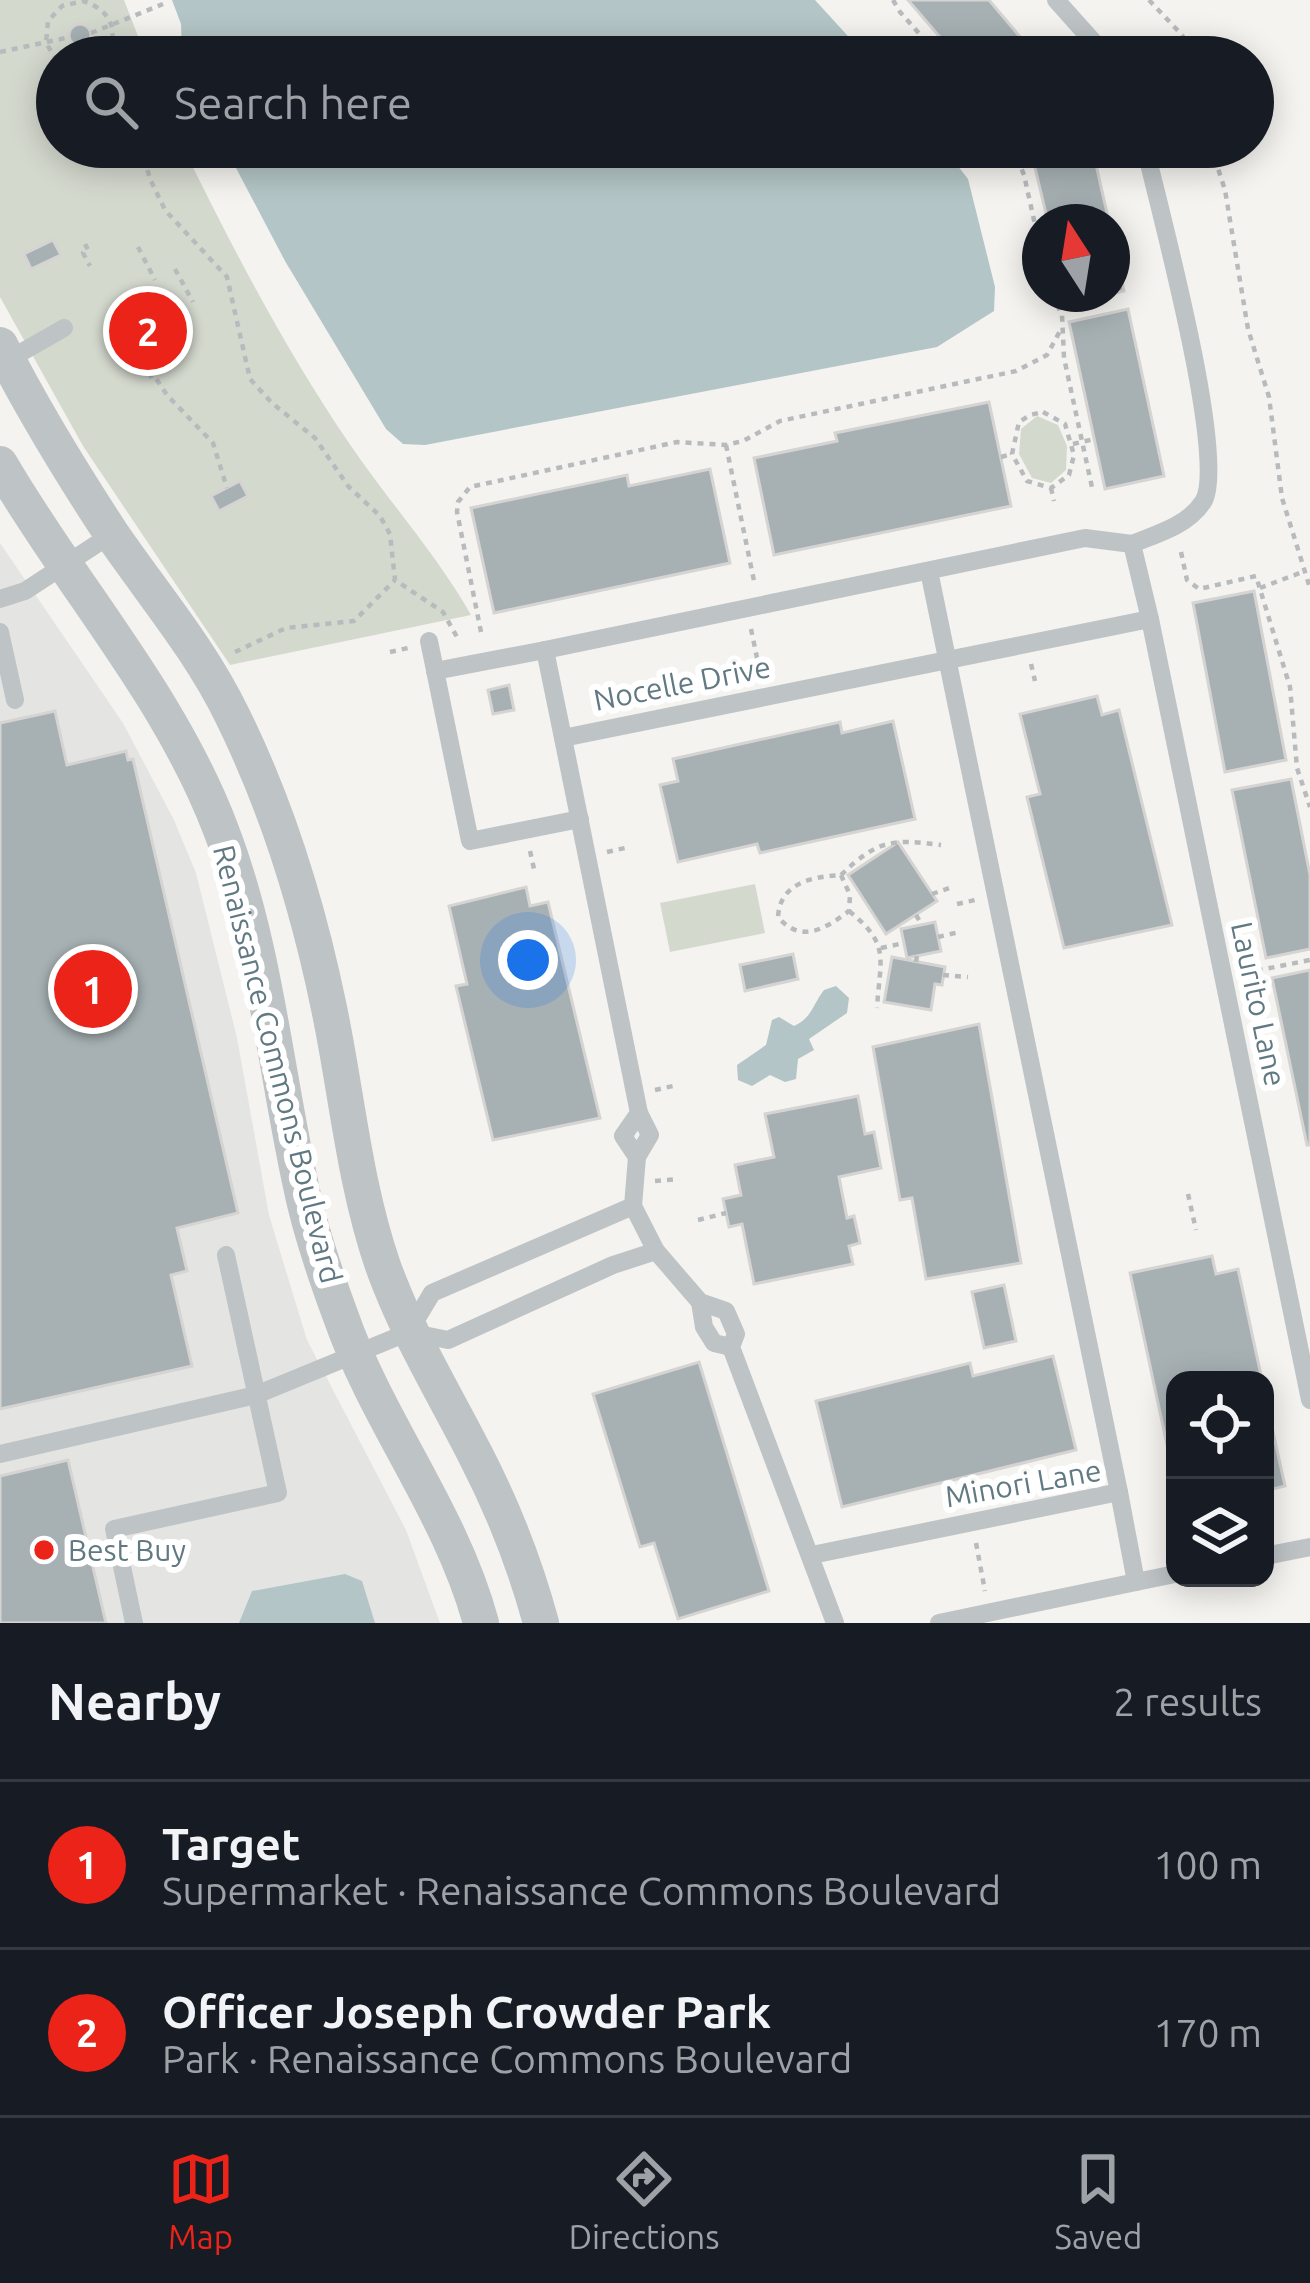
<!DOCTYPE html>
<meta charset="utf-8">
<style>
body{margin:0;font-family:Ubuntu,sans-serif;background:#242831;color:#f1f3f6}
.controls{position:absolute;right:36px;bottom:36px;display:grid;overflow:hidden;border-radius:24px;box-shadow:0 6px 30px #0003}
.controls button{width:108px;height:108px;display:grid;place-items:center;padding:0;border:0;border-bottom:3px solid #363941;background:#171b24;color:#f1f3f6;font:60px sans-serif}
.compass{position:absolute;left:1022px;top:204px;width:108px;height:108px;border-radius:50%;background:#171b24;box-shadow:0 6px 30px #0003;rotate:348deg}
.you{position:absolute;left:528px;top:960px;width:42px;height:42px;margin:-30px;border:9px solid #fff;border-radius:50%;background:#1a73e8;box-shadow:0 0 0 18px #1a73e833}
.badge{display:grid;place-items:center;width:78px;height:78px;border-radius:50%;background:#eb2318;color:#fff;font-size:39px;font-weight:700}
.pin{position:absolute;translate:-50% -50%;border:6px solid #fff;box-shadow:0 3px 12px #0006}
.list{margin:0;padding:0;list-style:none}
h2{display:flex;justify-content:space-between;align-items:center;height:156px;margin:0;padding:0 48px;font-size:51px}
h2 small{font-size:39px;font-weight:400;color:#9ea1a6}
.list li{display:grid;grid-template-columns:78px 1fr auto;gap:36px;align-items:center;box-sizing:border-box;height:168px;padding:0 48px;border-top:3px solid #363941}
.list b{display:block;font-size:45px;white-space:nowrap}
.list p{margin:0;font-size:39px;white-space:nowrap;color:#9ea1a6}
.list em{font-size:39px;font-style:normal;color:#9ea1a6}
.icon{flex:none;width:66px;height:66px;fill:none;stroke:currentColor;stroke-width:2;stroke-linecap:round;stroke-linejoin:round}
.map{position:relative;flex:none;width:1310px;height:1623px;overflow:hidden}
.search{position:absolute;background:#171b24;box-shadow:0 6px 30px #0003;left:36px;right:36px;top:36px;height:132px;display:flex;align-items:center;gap:30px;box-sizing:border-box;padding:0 42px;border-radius:66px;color:#9ea1a6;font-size:45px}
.sheet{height:492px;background:#171b24}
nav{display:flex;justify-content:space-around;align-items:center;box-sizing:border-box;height:168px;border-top:3px solid #363941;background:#171b24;font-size:33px;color:#9ea1a6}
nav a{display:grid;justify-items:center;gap:6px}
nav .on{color:#eb2318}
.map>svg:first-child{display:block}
.built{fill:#e4e5e3}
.green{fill:#d4d9ce}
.water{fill:#b3c5c6}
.building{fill:#a7b1b4;stroke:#d5d4d2;stroke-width:3}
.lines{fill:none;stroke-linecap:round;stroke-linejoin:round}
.path{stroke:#b8bbbd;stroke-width:4.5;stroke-dasharray:6 6;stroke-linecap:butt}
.service{stroke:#bec3c6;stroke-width:18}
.minor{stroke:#bec3c6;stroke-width:36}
.poi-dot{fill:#eb2318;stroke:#fff;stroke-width:4.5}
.labels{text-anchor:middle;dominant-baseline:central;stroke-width:12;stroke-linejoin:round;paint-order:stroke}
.street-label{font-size:30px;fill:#617982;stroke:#fff}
.poi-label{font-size:30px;fill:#617982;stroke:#fff;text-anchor:start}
</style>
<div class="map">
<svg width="1310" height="1623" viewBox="0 0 1310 1623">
<rect width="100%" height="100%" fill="#f4f3ef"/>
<polygon class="built" points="0,543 123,723 174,820 196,873 237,1038 269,1215 307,1340 406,1530 440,1623 0,1623"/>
<g class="green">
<path d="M0,0H124L146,57H57V147H183C233,249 285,349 349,443C388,501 436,553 471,615L230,665L83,446L0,297Z"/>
<polygon points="1037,416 1058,425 1067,446 1066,470 1051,483 1032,478 1019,454 1021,429"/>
<polygon points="755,884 765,933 670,952 660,903"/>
</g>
<g class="water">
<polygon points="172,0 815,0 867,57 182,57 181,24"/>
<polygon points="225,147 943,147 968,179 995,287 994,311 937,347 425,445 403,444 386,429 285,261"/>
<path d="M836,986L849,998L847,1013L809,1039L814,1050L798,1059L796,1079L785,1082L770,1075L752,1086L738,1080L737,1065L766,1045L772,1020L779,1017L794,1026C812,1018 813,1004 824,990Z"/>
<polygon points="345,1574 362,1581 375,1623 239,1623 252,1591"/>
</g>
<g class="building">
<polygon points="908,0 989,0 1037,57 957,57"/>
<circle cx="80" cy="35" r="11"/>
<polygon points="1030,147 1092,147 1109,222 1048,222"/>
<polygon points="1112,236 1124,291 1112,294"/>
<polygon points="53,240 61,255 31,269 24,254"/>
<polygon points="1128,309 1164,476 1105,489 1069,322"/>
<polygon points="989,402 1011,506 774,555 754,458 837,441 835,433"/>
<polygon points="710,469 730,563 494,613 471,508 627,475 629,486"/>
<polygon points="240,481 248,496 219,511 211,496"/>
<polygon points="1254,591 1286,760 1225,772 1193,603"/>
<polygon points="509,685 514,710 493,714 488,690"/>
<polygon points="1097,696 1102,715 1119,710 1172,925 1064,948 1027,797 1040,794 1020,714"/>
<polygon points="55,711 67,765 126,751 128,760 133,759 238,1213 177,1228 187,1271 171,1275 192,1366 0,1409 0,723"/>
<polygon points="893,721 915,819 760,853 757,844 678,862 660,785 678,781 673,759 840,722 842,733"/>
<polygon points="1291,779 1310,875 1310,949 1266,958 1232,790"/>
<polygon points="898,842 937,901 886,934 848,875"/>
<polygon points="526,887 530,906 548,902 600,1118 493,1140 456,986 467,984 449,906"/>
<polygon points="935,922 941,951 907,958 901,929"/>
<polygon points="793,954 798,979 745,991 740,965"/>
<polygon points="892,957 945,967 942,985 935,984 931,1010 884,1002"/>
<polygon points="1310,970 1310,1145 1307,1145 1272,978"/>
<polygon points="979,1024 1021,1263 926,1279 912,1198 900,1200 873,1047"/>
<polygon points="858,1096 865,1134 874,1132 881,1168 839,1177 847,1218 854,1216 860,1243 849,1246 853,1264 754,1284 742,1224 729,1227 723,1199 741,1195 735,1165 774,1157 765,1114"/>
<polygon points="1212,1256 1216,1274 1238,1269 1262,1380 1175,1380 1175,1482 1130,1273"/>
<polygon points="1004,1285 1016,1341 984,1348 972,1292"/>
<polygon points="1053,1356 1076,1450 842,1507 816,1401 970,1363 973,1376"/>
<polygon points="699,1362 769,1591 678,1619 654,1543 640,1547 593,1394"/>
<polygon points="1265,1396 1285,1486 1265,1491"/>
<polygon points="68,1460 106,1623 0,1623 0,1476"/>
</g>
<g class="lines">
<g class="path">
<polyline points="893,0 900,12 940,57"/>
<polyline points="1149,0 1182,35 1192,57"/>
<polyline points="91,33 163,4"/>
<polyline points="0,52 70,37"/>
<path d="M57,61L46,43L48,21L62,6L83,1C111,10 120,31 106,57"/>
<polyline points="141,147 150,179 165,210 227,277 250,379 272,403 315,438 348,486 380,516 390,534 395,580 443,612 457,637"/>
<polyline points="1013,147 1024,175 1040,247"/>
<polyline points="1211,147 1225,190 1248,329 1269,397 1282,498 1310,588"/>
<polyline points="85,244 88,250 83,253 90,266"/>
<polyline points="138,247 155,280"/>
<polyline points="175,269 193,302"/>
<polyline points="1052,294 1062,315 1064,358 1093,492"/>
<polyline points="142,335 156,363 146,368 152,378 155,377 167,395 213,443 227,488"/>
<polygon points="1043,412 1065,424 1074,455 1069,475 1051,488 1027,481 1012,454 1019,422 1030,415"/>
<polyline points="1073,444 1094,439"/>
<polyline points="726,445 754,581"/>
<polyline points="1001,457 1012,454"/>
<polyline points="1051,488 1054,501"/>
<polyline points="1181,552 1187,580 1199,589 1256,576 1290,687 1297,768 1310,807"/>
<polyline points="1260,588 1305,571"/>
<polyline points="751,629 761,677"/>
<polyline points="481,632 457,512 458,502 470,487 677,442 726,445 743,441 780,421 1016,371 1047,355 1060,331"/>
<polyline points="235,652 286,628 354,621 395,580"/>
<polyline points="390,652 408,648"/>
<polyline points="1031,664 1035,681"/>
<polyline points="530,851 534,869"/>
<polyline points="607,852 625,848"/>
<path d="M841,875L850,895L849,911C825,929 801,944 778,917C780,883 811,877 841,875Z"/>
<path d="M841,875C878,839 893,839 941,845"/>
<polyline points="932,894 949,888"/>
<polyline points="957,904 975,900"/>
<path d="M849,911C891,945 880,958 877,1008"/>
<polyline points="916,915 922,925"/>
<polyline points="938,937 959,932"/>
<polyline points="881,948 904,943"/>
<polyline points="916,962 917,956"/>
<polyline points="1245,973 1310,960"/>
<polyline points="943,975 968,977"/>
<polyline points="655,1090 673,1086"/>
<polyline points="655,1181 679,1179"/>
<polyline points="1188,1194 1196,1230"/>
<polyline points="698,1220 726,1213"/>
<polyline points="976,1543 985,1591"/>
</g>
<g class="service">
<polyline points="1056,0 1107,57"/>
<polyline points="8,360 64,328"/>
<polyline points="929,571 1119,1492"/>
<polyline points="0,599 25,591 112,534"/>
<polyline points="1150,619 1310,1400"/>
<polyline points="0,632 15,700"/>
<polyline points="429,641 470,841 580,819"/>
<polyline points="435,671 545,650"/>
<polyline points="563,738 545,650 1085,538 1132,544"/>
<polyline points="637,1157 623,1136 639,1113"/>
<polyline points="700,1302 704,1327 714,1343 731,1347"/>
<polyline points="411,1328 432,1293 633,1206"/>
<polyline points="0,1454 256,1395 409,1332 448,1340 613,1265 656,1251"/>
<polyline points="812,1555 1119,1492 1136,1582 1175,1574"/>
<polyline points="1265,1556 1310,1547"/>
<polyline points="134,1623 114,1529 278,1493 226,1255"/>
<path d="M835,1623L731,1347L736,1334L726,1311L700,1302L656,1251L633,1206L637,1157L650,1135L639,1113L563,738L1150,619L1132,544C1157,534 1187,526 1203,502C1229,463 1158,204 1145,147"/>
<polyline points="939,1623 1136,1582"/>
</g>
<g class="minor">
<path d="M0,345C33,410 71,472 111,533C152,593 200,649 232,715C278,808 308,906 329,1008C347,1094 354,1182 383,1266C407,1333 443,1391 475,1454C503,1508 525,1564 541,1623"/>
<path d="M0,464C72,588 170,695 221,830C265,945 275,1067 301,1186C310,1230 325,1274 341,1317C378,1423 451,1512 481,1623"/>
</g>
</g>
<circle class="poi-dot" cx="44" cy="1550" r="12"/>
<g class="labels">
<g class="street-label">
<text transform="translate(682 683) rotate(-11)">Nocelle Drive</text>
<text transform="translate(1259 1004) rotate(78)">Laurito Lane</text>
<text transform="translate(278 1064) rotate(76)">Renaissance Commons Boulevard</text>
<text transform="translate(1023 1483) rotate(-10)">Minori Lane</text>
</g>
<g class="poi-label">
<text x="68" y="1550">Best Buy</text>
</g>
</g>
</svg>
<div class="controls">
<button><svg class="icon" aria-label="locate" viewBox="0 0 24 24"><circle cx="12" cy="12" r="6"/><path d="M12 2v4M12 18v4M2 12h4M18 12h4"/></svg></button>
<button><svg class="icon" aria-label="layers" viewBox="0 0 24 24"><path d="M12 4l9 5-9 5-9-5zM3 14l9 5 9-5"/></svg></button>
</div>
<svg class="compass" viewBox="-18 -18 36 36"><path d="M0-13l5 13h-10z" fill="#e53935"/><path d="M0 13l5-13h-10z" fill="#9ea1a6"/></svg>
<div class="you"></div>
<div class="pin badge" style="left:93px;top:989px">1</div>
<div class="pin badge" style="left:148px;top:331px">2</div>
<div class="search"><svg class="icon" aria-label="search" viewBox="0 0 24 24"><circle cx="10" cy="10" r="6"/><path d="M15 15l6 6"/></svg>Search here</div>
</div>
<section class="sheet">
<h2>Nearby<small>2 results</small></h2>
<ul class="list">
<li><span class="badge">1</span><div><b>Target</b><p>Supermarket · Renaissance Commons Boulevard</p></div><em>100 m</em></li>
<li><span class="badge">2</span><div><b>Officer Joseph Crowder Park</b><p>Park · Renaissance Commons Boulevard</p></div><em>170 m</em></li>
</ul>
</section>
<nav>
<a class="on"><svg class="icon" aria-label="map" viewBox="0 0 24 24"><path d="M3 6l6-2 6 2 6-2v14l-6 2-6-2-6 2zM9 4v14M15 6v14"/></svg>Map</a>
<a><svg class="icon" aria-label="directions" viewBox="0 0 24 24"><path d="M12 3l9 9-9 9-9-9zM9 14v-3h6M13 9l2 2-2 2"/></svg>Directions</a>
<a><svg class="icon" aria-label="saved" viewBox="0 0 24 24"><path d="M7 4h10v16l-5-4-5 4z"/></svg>Saved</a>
</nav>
